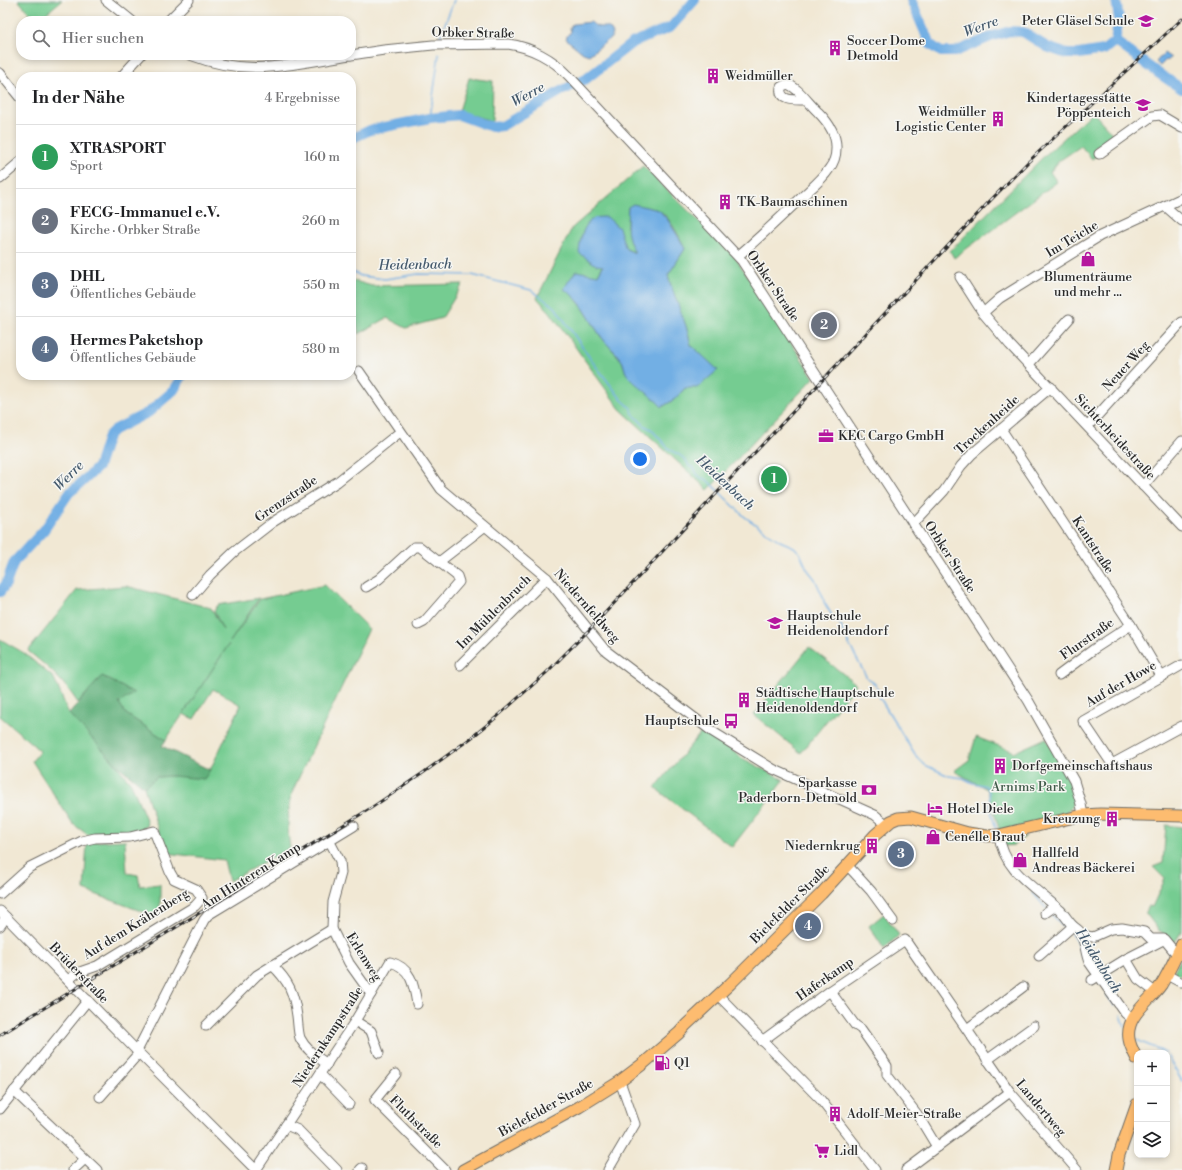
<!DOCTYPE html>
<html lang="de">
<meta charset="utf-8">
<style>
body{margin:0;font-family:"Libre Bodoni",serif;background:#f2f2f2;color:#202124}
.controls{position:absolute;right:12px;bottom:12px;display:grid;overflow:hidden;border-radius:8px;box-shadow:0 2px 6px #0003}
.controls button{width:36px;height:36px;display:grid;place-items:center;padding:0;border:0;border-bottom:1px solid #e0e0e0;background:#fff;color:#202124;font:20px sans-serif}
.you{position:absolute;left:640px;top:459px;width:14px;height:14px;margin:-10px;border:3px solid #fff;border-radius:50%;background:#1a73e8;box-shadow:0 0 0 6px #1a73e833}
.badge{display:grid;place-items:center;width:26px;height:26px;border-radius:50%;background:#0f766e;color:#fff;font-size:13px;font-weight:700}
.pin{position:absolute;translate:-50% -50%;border:2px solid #fff;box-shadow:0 1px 4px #0006}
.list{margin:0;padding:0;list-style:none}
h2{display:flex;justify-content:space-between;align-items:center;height:52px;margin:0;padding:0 16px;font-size:17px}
h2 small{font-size:13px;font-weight:400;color:#757577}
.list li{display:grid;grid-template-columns:26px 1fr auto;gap:12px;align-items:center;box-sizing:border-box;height:64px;padding:0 16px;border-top:1px solid #e0e0e0}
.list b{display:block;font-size:15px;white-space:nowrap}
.list p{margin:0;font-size:13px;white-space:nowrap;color:#757577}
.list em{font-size:13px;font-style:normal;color:#757577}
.icon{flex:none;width:22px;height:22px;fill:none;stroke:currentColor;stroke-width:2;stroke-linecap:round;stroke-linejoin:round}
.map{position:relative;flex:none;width:1182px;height:1170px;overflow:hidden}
.search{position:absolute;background:#fff;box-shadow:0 2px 6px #0003;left:16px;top:16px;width:340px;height:44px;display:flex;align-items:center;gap:10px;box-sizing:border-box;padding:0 14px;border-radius:16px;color:#757577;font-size:15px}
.panel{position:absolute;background:#fff;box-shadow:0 2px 6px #0003;left:16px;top:72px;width:340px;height:308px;border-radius:16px}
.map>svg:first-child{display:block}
.green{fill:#75cc91;stroke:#507c5e;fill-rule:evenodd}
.forest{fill:#60b07b;stroke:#466e53}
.water{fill:#72afe4;stroke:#4e6d88}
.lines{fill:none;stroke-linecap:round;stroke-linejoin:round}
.stream{stroke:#72afe4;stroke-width:1.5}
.river{stroke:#72afe4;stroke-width:10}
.minor-casing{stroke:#706d66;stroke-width:11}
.major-casing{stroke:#706d66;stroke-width:13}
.minor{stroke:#fff;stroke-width:9}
.major{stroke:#fdbc70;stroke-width:11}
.rail-casing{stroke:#2b2b2b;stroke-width:3}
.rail{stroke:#f6f6f2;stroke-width:1.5;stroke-dasharray:4.5;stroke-linecap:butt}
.labels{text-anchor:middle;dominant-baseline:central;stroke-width:3;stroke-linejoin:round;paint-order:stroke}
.poi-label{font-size:13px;fill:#2b2b2b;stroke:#f6f6f2;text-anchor:start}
.street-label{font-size:13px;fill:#2b2b2b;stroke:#f6f6f2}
.park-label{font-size:13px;fill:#415b4a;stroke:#f6f6f2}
.water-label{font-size:14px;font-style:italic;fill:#44596c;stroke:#f6f6f2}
</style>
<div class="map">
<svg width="1182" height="1170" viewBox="0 0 1182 1170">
<rect width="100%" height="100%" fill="#f6f6f2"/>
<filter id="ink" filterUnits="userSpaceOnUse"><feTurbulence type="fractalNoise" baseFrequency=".025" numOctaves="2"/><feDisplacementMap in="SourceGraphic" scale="8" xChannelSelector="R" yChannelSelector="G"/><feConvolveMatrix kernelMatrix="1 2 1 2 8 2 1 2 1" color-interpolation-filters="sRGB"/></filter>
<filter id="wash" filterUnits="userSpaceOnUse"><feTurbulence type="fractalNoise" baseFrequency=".012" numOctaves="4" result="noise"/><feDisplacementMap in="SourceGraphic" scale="16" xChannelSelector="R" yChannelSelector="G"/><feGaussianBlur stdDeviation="0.9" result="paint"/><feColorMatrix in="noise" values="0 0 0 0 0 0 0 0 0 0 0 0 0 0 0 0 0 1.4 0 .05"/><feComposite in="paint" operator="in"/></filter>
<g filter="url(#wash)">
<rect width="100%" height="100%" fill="#f1e8d4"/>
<g class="green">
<polygon points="18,0 62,0 37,21"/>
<polygon points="469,78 493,81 492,121 459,111"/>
<polygon points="1093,112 1117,139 1103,151 1097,146 1093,150 1096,156 1092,159 1081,146 1059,161 1050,172 1057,182 954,258 950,251 1041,159"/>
<path d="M643,166L735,257L814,378L708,490L620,409L550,312L537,298L572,228ZM639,206C644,207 652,208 658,210C668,214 681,239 685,249L668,275L669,280L686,326L691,345L717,370L685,388L675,399L662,407L653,397L638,385L626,373L622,361L601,337L585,311L573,295L598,275L603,265L626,249L636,253L627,227L628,207Z"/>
<polygon points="351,280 372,286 463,284 442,318 406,328 387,318 359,334 355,317 351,316"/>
<path d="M325,585L369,629L293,790C287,810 287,828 290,848L229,881L224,860L166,853L144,787L157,777L172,776L210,770L241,705L213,689L194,719L183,714L229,644L166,740L126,714L119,703L133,693L102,676L78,703C63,680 49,668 28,651L77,590L126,586L211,608L223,630L214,611L218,605L259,598L230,642L260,599Z"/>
<polygon points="0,639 24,653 54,678 69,714 104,750 131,783 147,822 146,827 137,830 88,835 73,824 32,761 40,751 0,716"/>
<polygon points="809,647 856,684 801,753 754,715"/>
<polygon points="704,729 742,758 784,780 732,847 655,788"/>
<path d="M976,737L1015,752L1046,738C1052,750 1074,784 1074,796C1074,805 1069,811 1061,816L1000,832L987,789L954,771L969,760Z"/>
<path d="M1166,825L1182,827V931L1175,942C1169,942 1164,936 1161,931H1159L1145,912L1148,906L1152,907L1165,879L1153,867L1163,863Z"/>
<polygon points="1026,836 1014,845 1004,846 1004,842"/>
<polygon points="125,840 127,873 138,875 140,886 160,884 160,907 157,917 84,890 87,842"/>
<polygon points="884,914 899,935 884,949 869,926"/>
<polygon points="1182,956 1182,973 1177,976 1174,971"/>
</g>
<polygon class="forest" points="102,676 134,693 119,703 126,714 166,740 162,746 210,770 204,779 172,776 157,777 144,787 117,765 69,714"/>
<g class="water">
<path d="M591,22C592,23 594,25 596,26C604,29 608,23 613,34L611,38L589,55L583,53L566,39L567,36L571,32L570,28L573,24Z"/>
<polygon points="1164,53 1171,58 1167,61 1166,60 1160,66 1156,62"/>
<path d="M633,204L659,210L668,220L681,241L685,249L668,275L669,280L686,326L691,345L718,370L697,388H685L675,399L662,407C652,395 634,385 626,373C624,369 624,365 622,361C616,351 606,345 600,335C589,319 582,300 564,289L568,282L576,271L598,275L603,266L596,265L579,253C580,241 582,225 594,218C598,217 603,217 607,217L619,228L626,249L635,253C625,234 627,228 628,207Z"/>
</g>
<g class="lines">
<g class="stream">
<polyline points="440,37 454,0"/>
<polyline points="430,118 439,54"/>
<path d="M351,271L361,276L385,279L418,274L472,275L531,290L555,307L592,361L622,400L630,407L634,415L645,426L651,429L669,449L678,454L686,460L689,466L694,468L697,474L701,478L706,479L745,517L780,541L794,547L800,553L807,569L815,579L823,597L824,602L834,619L841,625L844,635L867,678L875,684L878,690L880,698L915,755L925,765L949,776L963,778L973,783L986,786C991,793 989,798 990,806C991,814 994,821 996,829"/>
<polyline points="1033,893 1046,908"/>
<polyline points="1050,913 1065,929"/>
<path d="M1071,934C1078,941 1079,951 1084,960"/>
<polyline points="1107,995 1115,1006"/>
<polyline points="1121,1015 1125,1026"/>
<path d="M1133,1037C1143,1045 1154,1046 1165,1053"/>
<polyline points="1167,1056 1182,1081"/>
</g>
<g class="river">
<polyline points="911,0 930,44 941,52 955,52 993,36 1010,31 1023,32 1047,47 1067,54 1079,54 1104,50 1115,41 1119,19 1116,0"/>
<polyline points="1115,41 1158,73 1182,89"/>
<polyline points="351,139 370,130 430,118 459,115 492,127 502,126 561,91 586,79 632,43 671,27 695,0"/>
<polyline points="0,592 6,584 14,562 44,530 69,493 80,484 98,467 108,436 114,430 149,412 174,390 183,375"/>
</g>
</g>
</g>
<g filter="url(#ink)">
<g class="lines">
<g class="minor-casing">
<g id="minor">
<polyline points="106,0 132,21"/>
<polyline points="168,21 189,0"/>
<path d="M190,55C249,78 291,64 350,55"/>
<path d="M351,55L384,50L433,45L508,44C531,47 553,59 569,76L742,261L1028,700L1074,781L1081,804L1083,815"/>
<polyline points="0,73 21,99"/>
<polyline points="121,77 141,55"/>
<polyline points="1099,154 1152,116 1160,115 1182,128"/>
<polyline points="0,179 21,161"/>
<polyline points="1165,206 1182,221"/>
<path d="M738,256C760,237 780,218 801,198C810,189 822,180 829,169C833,164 836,156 836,149C837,134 828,122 818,112C809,104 798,87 787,84L781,87C778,102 796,100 806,100"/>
<polyline points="960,277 983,313 1010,345 1182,527"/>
<polyline points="983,313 1000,298 1100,236 1182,198"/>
<polyline points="1029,364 1069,319"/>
<polyline points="359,371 441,489 547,578 605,650 713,732 773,769 875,815 886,824"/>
<polyline points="1088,426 1182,322"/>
<polyline points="1001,429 1131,625 1161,676"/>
<polyline points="1143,486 1182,441"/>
<polyline points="913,524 944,491 961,466 972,454 1051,387"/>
<polyline points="366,587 379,579 414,547 420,547 439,562 484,527"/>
<polyline points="193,595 210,575 234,552 273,522 337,482 400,432"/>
<polyline points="418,625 424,622 459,582 457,576 439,562"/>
<polyline points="460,665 547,578"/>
<polyline points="1182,665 1083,721 1112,764 1182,726"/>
<polyline points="1059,675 1094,649 1131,625"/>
<path d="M999,835C1003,871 1036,888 1060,910C1065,915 1068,921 1073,926C1076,928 1079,930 1080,932C1085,939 1085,953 1089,962L1125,1013L1132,1019"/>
<polyline points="330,842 340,861 341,873 333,902 332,929 349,963 371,994"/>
<polyline points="848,866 871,891 893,921"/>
<polyline points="0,894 30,867 82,841 95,838 130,837 154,831 170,872 174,879 196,889 202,898 195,906 97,966 77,973 68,980"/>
<polyline points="0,911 139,1053 256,1170"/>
<polyline points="1045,913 1055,906"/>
<polyline points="0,926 6,917"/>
<polyline points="1081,935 1093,937 1111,929 1122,928 1144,932 1151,939 1164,939 1173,950 1178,952"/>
<polyline points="1039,956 1073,926"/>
<polyline points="1126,959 1138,979 1155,992"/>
<path d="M272,965C289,981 294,993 297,1016C298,1023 298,1032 300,1038C306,1050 316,1056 327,1064"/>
<polyline points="1167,975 1180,982 1182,982"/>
<polyline points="1092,980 1126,959 1163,940"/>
<polyline points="830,991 855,1025 861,1029 887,1066 887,1075 917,1114 937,1147"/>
<polyline points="718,995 820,1099 875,1170"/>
<polyline points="355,1021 371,1031 379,1053"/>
<polyline points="206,1026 257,975 332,929"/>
<polyline points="967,1029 1023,987"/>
<polyline points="762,1041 830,991 905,940 1010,1092 1077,1170"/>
<polyline points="137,1051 204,920 208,915 354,826"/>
<polyline points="987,1060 1034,1026"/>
<polyline points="320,1074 349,1104"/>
<polyline points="396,1074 375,1100 445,1170"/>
<polyline points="14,1091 97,1170"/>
<polyline points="100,1097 139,1053"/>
<polyline points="0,1109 88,1000"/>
<polyline points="286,1125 298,1130 337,1170"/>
<polyline points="73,1170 85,1159"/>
<path d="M256,1170L355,1021L390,962C411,967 414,985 417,1004"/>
<polyline points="360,1170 362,1168"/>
<polyline points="608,1170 635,1124 622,1087 619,1082"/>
<polyline points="906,1170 1010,1092"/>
</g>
</g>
<g class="major-casing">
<g id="major">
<path d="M1137,1059C1134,1053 1130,1046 1129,1039C1125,1016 1150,1001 1161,985C1169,972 1175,958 1182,944"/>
<polyline points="463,1170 579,1107 619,1082 644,1063 679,1033 686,1025 730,984 821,894 875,835 891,821 898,818 911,817 968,833 987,836 999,835 1083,815 1100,814 1182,816"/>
<polyline points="1116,1170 1119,1155 1137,1104"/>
</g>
</g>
<use href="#minor" class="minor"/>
<use href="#major" class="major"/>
<g class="rail-casing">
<polyline id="rail" points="0,1035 371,808 423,773 471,738 498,716 546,673 589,630 987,204 1028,162 1182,19"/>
</g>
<use href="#rail" class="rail"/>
</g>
</g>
<defs>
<g id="school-bare" transform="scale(1.2)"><path d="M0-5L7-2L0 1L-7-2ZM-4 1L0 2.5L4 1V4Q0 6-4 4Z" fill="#b5179e" stroke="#f6f6f2" stroke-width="2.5" paint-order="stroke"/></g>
<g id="building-bare" transform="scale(1.2)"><path d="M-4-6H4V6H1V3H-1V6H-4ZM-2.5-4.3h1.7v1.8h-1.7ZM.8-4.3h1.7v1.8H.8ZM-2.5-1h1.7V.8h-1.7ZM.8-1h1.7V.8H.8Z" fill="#b5179e" stroke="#f6f6f2" stroke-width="2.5" paint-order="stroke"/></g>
<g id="shop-bare" transform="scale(1.2)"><path d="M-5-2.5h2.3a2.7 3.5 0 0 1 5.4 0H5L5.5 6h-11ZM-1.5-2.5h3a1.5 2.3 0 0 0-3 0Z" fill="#b5179e" stroke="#f6f6f2" stroke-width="2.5" paint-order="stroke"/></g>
<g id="office-bare" transform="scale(1.2)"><path d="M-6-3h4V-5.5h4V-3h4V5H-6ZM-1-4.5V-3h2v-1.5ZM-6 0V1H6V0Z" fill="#b5179e" stroke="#f6f6f2" stroke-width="2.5" paint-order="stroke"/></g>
<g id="bus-bare" transform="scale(1.2)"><path d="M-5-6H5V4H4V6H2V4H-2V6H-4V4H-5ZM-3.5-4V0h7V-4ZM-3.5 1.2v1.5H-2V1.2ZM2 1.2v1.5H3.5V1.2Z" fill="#b5179e" stroke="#f6f6f2" stroke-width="2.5" paint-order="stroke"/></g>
<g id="bank-bare" transform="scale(1.2)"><path d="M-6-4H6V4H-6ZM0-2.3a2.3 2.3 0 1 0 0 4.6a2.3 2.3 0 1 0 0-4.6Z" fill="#b5179e" stroke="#f6f6f2" stroke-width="2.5" paint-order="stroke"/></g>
<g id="hotel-bare" transform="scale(1.2)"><path d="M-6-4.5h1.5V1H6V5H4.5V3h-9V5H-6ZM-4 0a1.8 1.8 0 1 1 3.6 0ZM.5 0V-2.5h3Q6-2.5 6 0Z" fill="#b5179e" stroke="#f6f6f2" stroke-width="2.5" paint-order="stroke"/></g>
<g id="fuel-bare" transform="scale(1.2)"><path d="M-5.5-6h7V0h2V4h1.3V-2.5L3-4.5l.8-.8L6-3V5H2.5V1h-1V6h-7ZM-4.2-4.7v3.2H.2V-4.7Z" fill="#b5179e" stroke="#f6f6f2" stroke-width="2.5" paint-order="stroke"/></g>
<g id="supermarket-bare" transform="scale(1.2)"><path d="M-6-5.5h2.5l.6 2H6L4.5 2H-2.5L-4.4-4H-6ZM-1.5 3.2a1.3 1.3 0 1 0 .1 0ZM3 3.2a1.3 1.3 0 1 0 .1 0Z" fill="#b5179e" stroke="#f6f6f2" stroke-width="2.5" paint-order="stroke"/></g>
</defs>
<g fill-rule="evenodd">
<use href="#school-bare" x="1146" y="21"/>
<use href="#building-bare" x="835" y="48"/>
<use href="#building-bare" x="713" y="76"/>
<use href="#school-bare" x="1143" y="105"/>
<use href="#building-bare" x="998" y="119"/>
<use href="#building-bare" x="725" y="202"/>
<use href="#shop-bare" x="1088" y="259"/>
<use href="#office-bare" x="826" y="436"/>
<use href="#school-bare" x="775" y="623"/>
<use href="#building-bare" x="744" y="700"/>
<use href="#bus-bare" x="731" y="721"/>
<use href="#building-bare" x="1000" y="766"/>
<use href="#bank-bare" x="869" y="790"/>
<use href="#hotel-bare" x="935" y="809"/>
<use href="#building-bare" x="1112" y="819"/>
<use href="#shop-bare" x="933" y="837"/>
<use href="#building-bare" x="872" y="846"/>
<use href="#shop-bare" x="1020" y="860"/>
<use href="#fuel-bare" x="662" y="1063"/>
<use href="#building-bare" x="835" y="1114"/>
<use href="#supermarket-bare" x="822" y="1151"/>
</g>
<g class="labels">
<g class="poi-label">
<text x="1134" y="21" text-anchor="end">Peter Gläsel Schule</text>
<text x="847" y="41">Soccer Dome<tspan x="847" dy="15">Detmold</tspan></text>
<text x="725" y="76">Weidmüller</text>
<text x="1131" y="98" text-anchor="end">Kindertagesstätte<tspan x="1131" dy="15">Pöppenteich</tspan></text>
<text x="986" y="112" text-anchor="end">Weidmüller<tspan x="986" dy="15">Logistic Center</tspan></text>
<text x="737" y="202">TK-Baumaschinen</text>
<text x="1088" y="277" text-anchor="middle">Blumenträume<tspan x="1088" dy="15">und mehr ...</tspan></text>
<text x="838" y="436">KEC Cargo GmbH</text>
<text x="787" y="616">Hauptschule<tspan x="787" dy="15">Heidenoldendorf</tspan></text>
<text x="756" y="693">Städtische Hauptschule<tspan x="756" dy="15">Heidenoldendorf</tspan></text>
<text x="719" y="721" text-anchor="end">Hauptschule</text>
<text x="1012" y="766">Dorfgemeinschaftshaus</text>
<text x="857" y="783" text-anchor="end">Sparkasse<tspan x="857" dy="15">Paderborn-Detmold</tspan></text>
<text x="947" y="809">Hotel Diele</text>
<text x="1100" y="819" text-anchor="end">Kreuzung</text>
<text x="945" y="837">Cenélle Braut</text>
<text x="860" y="846" text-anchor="end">Niedernkrug</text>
<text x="1032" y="853">Hallfeld<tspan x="1032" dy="15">Andreas Bäckerei</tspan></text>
<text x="674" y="1063">Q1</text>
<text x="847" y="1114">Adolf-Meier-Straße</text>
<text x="834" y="1151">Lidl</text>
</g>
<g class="street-label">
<text transform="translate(473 33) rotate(1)">Orbker Straße</text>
<text transform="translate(1072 239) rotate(-31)">Im Teiche</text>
<text transform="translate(773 286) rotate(56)">Orbker Straße</text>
<text transform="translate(1126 366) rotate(-48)">Neuer Weg</text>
<text transform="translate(987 425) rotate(-42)">Trockenheide</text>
<text transform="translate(1115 437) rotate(47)">Sichterheidestraße</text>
<text transform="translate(286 499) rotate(-34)">Grenzstraße</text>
<text transform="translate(1093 545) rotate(57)">Kantstraße</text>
<text transform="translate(950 557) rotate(57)">Orbker Straße</text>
<text transform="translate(587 606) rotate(49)">Niedernfeldweg</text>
<text transform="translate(494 612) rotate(-45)">Im Mühlenbruch</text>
<text transform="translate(1087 639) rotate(-35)">Flurstraße</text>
<text transform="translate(1121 684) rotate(-30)">Auf der Howe</text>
<text transform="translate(251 876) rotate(-32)">Am Hinteren Kamp</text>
<text transform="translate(790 904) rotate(-45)">Bielefelder Straße</text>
<text transform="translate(136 924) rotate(-32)">Auf dem Krähenberg</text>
<text transform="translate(364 957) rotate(58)">Erlenweg</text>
<text transform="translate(79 973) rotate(46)">Brüderstraße</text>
<text transform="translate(825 979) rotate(-35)">Haferkamp</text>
<text transform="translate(328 1037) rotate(-57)">Niedernkampstraße</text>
<text transform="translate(546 1108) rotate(-29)">Bielefelder Straße</text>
<text transform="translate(1041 1108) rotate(50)">Landertweg</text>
<text transform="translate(416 1122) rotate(45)">Fluthstraße</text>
</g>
<g class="park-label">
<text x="1028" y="787">Arnims Park</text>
</g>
<g class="water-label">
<text transform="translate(981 27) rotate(-21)">Werre</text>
<text transform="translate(528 95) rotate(-29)">Werre</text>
<text transform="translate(415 265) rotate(-1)">Heidenbach</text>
<text transform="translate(69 476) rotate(-45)">Werre</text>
<text transform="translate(725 483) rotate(43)">Heidenbach</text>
<text transform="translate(1098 961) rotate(58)">Heidenbach</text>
</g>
</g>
</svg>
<div class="controls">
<button>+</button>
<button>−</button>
<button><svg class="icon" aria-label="layers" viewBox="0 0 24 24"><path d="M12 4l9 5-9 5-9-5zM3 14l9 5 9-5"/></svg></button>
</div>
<div class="you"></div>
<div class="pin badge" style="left:774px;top:479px;background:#2e9e5b">1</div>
<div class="pin badge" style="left:824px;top:325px;background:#6b7280">2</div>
<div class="pin badge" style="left:901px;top:854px;background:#5c6f8a">3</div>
<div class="pin badge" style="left:808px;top:926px;background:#5c6f8a">4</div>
<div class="search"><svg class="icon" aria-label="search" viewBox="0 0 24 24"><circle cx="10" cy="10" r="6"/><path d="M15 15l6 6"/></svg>Hier suchen</div>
<section class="panel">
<h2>In der Nähe<small>4 Ergebnisse</small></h2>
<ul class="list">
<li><span class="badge" style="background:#2e9e5b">1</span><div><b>XTRASPORT</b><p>Sport</p></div><em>160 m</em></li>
<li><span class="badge" style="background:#6b7280">2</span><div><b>FECG-Immanuel e.V.</b><p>Kirche · Orbker Straße</p></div><em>260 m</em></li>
<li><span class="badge" style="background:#5c6f8a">3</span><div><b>DHL</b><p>Öffentliches Gebäude</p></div><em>550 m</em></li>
<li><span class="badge" style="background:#5c6f8a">4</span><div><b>Hermes Paketshop</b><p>Öffentliches Gebäude</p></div><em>580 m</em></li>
</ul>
</section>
</div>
